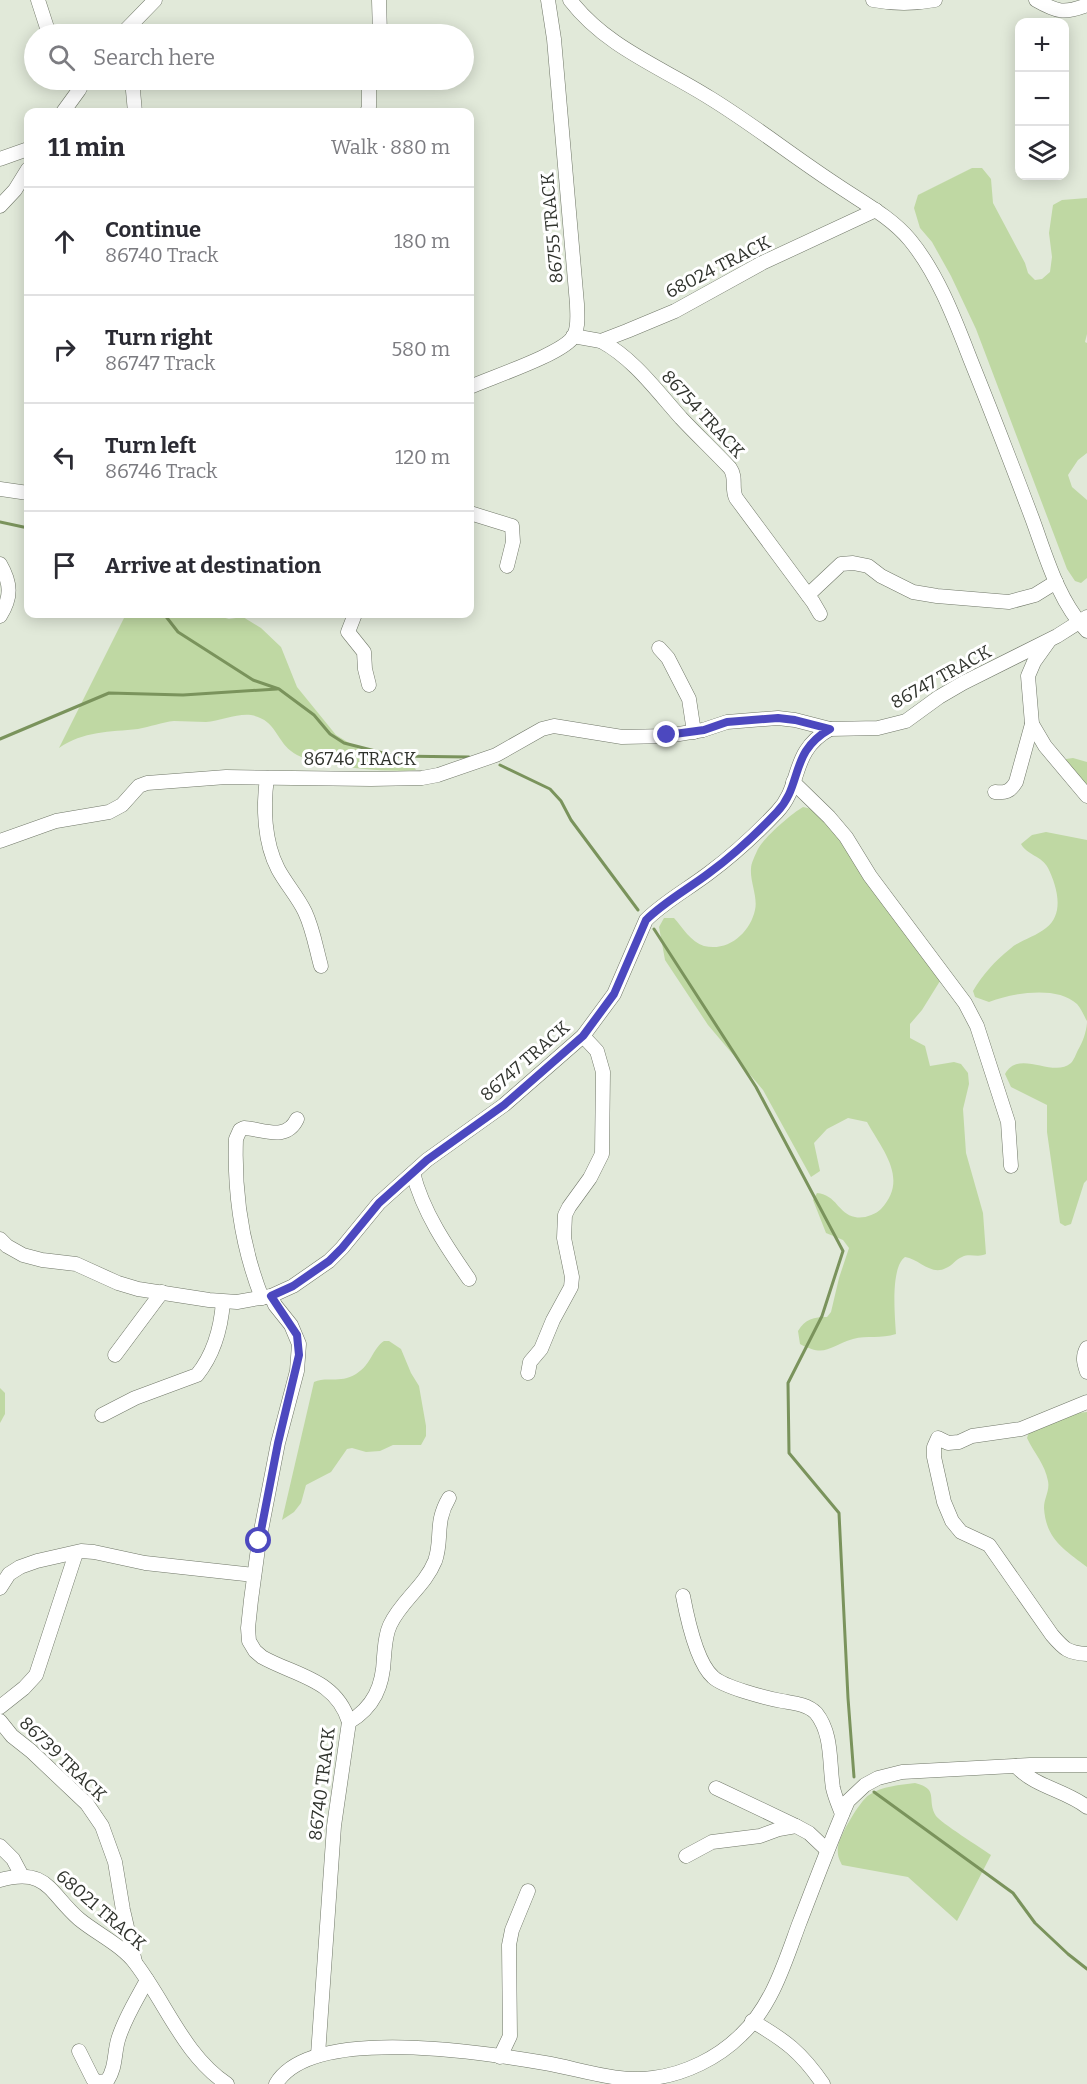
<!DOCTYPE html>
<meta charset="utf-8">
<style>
body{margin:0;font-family:Bitter,serif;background:#f2f2f3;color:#2b2b33}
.controls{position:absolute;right:18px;top:18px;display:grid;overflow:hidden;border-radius:12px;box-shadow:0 3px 15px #0003}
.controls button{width:54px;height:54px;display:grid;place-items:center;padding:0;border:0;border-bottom:2px solid #e1e1e2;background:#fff;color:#2b2b33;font:30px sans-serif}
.stop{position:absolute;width:18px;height:18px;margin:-14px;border:4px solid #4c48bf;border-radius:50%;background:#fff}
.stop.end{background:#4c48bf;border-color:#fff;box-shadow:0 2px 6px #0008}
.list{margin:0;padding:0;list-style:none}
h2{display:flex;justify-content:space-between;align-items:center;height:78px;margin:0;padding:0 24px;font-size:26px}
h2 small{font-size:20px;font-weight:400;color:#7c7c81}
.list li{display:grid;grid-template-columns:39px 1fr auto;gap:18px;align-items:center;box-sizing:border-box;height:108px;padding:0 24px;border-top:2px solid #e1e1e2}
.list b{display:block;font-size:22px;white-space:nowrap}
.list p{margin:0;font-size:20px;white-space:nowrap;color:#7c7c81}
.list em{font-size:20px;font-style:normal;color:#7c7c81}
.icon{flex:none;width:33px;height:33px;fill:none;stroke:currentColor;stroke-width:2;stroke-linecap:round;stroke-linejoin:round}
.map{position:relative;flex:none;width:1087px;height:2084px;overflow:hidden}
.search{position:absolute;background:#fff;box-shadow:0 3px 15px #0003;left:24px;top:24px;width:450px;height:66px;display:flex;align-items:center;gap:15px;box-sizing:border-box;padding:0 21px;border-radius:33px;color:#7c7c81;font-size:22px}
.panel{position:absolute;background:#fff;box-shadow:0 3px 15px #0003;left:24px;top:108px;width:450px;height:510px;border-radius:12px}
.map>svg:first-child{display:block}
.green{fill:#bfd8a3}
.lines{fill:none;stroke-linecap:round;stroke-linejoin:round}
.stream{stroke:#7a935c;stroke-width:3}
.minor-casing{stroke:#707768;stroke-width:15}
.minor{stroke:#fff;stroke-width:14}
.route{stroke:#4c48bf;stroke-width:8}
.labels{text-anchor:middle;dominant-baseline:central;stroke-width:6;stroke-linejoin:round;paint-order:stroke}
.street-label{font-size:18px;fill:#30332d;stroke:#fff}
</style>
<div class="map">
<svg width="1087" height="2084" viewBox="0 0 1087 2084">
<rect width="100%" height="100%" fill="#e1e9d9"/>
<g class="green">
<polygon points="972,168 982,168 991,179 993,203 1025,263 1028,273 1035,280 1042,279 1050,272 1052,257 1049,233 1053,205 1062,200 1087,198 1087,334 1085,342 1087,343 1087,453 1078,460 1068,475 1072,487 1087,500 1087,578 1081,583 1075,581 1067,569 976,329 951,276 932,242 920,228 914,208 918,195"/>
<path d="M126,614H211L229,619L243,617L261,628L281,647L297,687L336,735L372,757L392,763H406L413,765L416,770C391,773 309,767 291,751C275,738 276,720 251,715C238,713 220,721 206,722C195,722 185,721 174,721C162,722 150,727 138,729C110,732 83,731 59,748Z"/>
<polygon points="1073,758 1087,762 1087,789 1065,763 1066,759"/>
<path d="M803,807L812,809L832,829L876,894L938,974L940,981L922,1010L910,1024V1038L925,1046L930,1066L954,1062L961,1064L968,1073L969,1084L963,1109L966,1153L983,1213L986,1254C978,1258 970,1253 962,1257C956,1259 952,1266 946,1268C931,1276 919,1259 905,1257C890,1268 895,1317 896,1334C881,1339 867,1335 853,1339C829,1346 826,1358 800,1344L798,1331C805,1319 814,1317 827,1317L831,1312L839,1278L849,1248L843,1240L826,1233L813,1200L817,1193C837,1195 838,1214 855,1217C863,1219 875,1215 881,1209C909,1179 883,1151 867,1122L848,1118L827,1129L814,1143L820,1171L811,1177L763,1090L708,1025L665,960L659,927L664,918H674C682,927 691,942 704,946C728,952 750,933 755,910C758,897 750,882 751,869C751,863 755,856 757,851C762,839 791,814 803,807Z"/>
<path d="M1046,832L1087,840V1021C1084,1016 1081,1008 1077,1004C1057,985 1012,993 989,1002L975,997L973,991C983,974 995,961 1010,949C1020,940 1035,937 1046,928C1065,914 1057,886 1048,868C1042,856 1027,855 1021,844L1032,835Z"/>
<path d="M1087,1023V1180L1084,1183L1071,1224L1065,1226L1060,1223L1047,1132V1105L1011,1087L1005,1074C1019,1048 1053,1079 1071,1063C1074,1060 1076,1054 1078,1050C1083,1041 1086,1033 1087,1023Z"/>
<path d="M384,1341H389L401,1349L411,1373L419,1386L426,1426V1436L421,1445H393L380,1451L366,1452L352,1448L347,1449L331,1472L306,1485L301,1503L294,1512L282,1520L314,1382C326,1376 339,1384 356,1374C372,1364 372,1349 384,1341Z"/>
<polygon points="0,1388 5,1393 5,1414 0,1423"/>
<path d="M1087,1412V1567C1065,1550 1046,1540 1044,1508C1044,1498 1050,1491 1048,1481C1045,1464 1034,1453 1027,1438L1029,1432L1077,1413Z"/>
<path d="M915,1783C940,1789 926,1800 936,1816C940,1822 981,1848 991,1855L957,1921L908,1877L842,1865C839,1859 837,1855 838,1847C840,1835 859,1802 869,1795C882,1786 900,1785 915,1783Z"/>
</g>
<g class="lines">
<g class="stream">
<polyline points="0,522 28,528"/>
<polyline points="164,614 178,632 253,680 279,689 314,715 330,734 344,743 395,756 469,757"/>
<polyline points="0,739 109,693 183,695 277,689"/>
<polyline points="500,765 550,789 561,801 571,820 638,910"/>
<polyline points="654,929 756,1087 843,1251 822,1316 788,1383 789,1453 839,1513 848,1698 854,1777"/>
<polyline points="874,1792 1013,1893 1035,1923 1068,1954 1087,1969"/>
</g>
<g class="minor-casing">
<g id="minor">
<polyline points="38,0 49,34"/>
<polyline points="379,0 380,34"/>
<path d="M570,0C606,47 661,67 710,98C754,125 794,157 837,185C862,202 891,217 910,240C938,274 955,320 971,361C992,413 1012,465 1032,518C1046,556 1058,601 1087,631"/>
<path d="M873,0C894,4 914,4 935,0"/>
<path d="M1036,0C1057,12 1064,14 1087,5"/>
<polyline points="122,34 155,0"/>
<polyline points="132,80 135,112"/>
<polyline points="63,112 79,90 84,80"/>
<polyline points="367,112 369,107 369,80"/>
<polyline points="0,159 28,149"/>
<polyline points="0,206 15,190 28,169"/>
<polyline points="573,336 601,341 627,331 675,311 762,263 876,210"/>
<path d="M601,341C634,359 656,390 681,418C697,435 714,451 730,468C737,478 731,487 736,498L813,602L820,614"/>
<path d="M470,387C492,377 563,354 574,336C579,326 577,314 577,304L554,39L548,0"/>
<polyline points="0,489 28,493"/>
<polyline points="470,513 512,526 513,542 507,566"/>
<path d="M0,564C11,583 12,597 0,616"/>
<polyline points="808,595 841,564 853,563 868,566 881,576 913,592 937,596 1009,602 1035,595 1056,582"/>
<polyline points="355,614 348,632 364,652 365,669 369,685"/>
<polyline points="1049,641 1034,662 1028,676 1032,724 1045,746 1087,796"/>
<polyline points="659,648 668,658 689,699 694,732"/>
<path d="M267,778C263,807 264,842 278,869C286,884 298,897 305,912C313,929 316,948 321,966"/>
<polyline points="793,782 829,817 846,837 870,876 965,1003 977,1026 1008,1122 1011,1166"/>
<path d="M995,792C1005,793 1010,792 1016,782L1032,724"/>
<polyline points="0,841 56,821 109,812 122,805 139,786 147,783 226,777 371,779 422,778 438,775 496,755 542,729 554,726 622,737 667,736 703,730 727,722 778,718 795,720 830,729 878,728 906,721 939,697 963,683 1057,636 1087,617"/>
<path d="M413,1173C423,1212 446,1246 469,1279"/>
<path d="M0,1239L7,1246L23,1255L42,1260L76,1264L118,1283L138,1289L209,1300L237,1302L271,1296L293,1286L329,1261L342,1248L379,1203L427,1160L504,1105L583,1036L614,994L646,920C664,902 688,889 709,873C732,856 757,833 777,812C803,785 789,752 830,729"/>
<path d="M271,1296L275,1305L291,1325L299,1344L297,1371L278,1443L259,1541L251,1600L248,1628L249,1641L255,1651L262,1657C296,1676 336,1679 349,1722L334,1826L318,2055"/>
<path d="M262,1298C242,1247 234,1194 236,1139L240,1130L244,1128C263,1129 286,1142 297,1119"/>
<path d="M1087,1348C1082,1357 1084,1363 1087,1372"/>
<polyline points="115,1355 162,1292"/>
<polyline points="528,1373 530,1362 541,1349 553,1320 571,1287 572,1277 564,1238 565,1215 569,1207 590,1178 602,1154 603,1072 597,1051 583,1036"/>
<path d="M1087,1402L1021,1429L972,1436L959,1442L948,1443L938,1438L934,1447V1457L944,1502L952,1521L961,1532L989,1545L1052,1635C1064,1649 1068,1653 1087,1654"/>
<path d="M102,1415L135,1398L197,1375C214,1354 221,1328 223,1302"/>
<polyline points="0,1588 9,1574 20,1567 37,1561 81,1551 94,1552 145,1563 254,1575"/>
<path d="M683,1596C687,1617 697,1663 713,1677C723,1687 766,1698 782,1701C793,1703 807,1704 816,1713C833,1734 829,1764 833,1788C835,1797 839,1806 842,1814"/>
<polyline points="0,1707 24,1688 36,1675 76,1553"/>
<polyline points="0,1721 12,1736 31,1751 87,1804 102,1826 115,1862 123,1910 135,1962"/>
<path d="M349,1722C374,1707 383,1686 384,1657C385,1646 385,1636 390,1625C401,1601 425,1586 435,1561C443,1539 434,1523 449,1498"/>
<path d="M1016,1766C1035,1787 1065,1790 1087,1807"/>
<polyline points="716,1788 796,1826"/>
<polyline points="0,1846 13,1859 22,1876"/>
<polyline points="686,1856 712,1842 760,1836 779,1829 796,1826 809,1833 827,1850"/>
<path d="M0,1880C48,1867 49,1893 79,1919C97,1934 122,1945 136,1964C167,2005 184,2055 227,2084"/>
<path d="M752,2021C785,2040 801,2052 823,2084"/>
<path d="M79,2051L93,2079L98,2082L107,2081C116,2068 114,2054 118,2040C124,2019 137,1999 147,1980"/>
<polyline points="500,2057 510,2036 509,1945 512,1930 528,1891"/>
<path d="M276,2084C311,2024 487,2053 545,2063C580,2069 618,2083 653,2078C685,2074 718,2058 741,2035C772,2006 785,1962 799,1924C815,1883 830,1842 848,1801L865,1785L878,1778L902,1772L1030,1765H1087"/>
</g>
</g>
<use href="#minor" class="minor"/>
</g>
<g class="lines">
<path class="route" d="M259,1541L278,1443L299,1355L297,1335L271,1296L293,1286L329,1261L342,1248L379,1203L427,1160L504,1105L583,1036L614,994L646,920C664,902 688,889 709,873C732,856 757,833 777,812C803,785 789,752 830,729L795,720L778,718L727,722L704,730L667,735"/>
</g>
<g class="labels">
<g class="street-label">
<text transform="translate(552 228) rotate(-95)">86755 TRACK</text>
<text transform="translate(718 267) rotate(-27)">68024 TRACK</text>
<text transform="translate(703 414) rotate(47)">86754 TRACK</text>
<text transform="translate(941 677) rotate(-29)">86747 TRACK</text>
<text x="360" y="759">86746 TRACK</text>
<text transform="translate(525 1061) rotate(-41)">86747 TRACK</text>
<text transform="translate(63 1759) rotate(44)">86739 TRACK</text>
<text transform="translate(322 1784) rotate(-83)">86740 TRACK</text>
<text transform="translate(101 1910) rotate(41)">68021 TRACK</text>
</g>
</g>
</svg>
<div class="controls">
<button>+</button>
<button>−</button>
<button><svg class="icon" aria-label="layers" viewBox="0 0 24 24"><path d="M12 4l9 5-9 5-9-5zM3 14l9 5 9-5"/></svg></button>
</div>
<div class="stop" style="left:259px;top:1541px"></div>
<div class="stop end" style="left:667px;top:735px"></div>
<div class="search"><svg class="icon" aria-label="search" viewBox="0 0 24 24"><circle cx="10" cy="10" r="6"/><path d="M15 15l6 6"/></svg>Search here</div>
<section class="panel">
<h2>11 min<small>Walk · 880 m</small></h2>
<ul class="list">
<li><svg class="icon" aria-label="ahead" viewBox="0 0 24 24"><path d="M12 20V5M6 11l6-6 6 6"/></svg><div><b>Continue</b><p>86740 Track</p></div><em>180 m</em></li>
<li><svg class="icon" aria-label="right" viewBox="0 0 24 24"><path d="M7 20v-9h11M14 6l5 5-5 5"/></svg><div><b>Turn right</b><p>86747 Track</p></div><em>580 m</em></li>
<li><svg class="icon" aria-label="left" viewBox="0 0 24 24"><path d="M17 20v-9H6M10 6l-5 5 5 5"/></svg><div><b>Turn left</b><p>86746 Track</p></div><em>120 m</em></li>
<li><svg class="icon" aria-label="arrive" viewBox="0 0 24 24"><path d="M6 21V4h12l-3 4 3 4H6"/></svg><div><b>Arrive at destination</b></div></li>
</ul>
</section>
</div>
